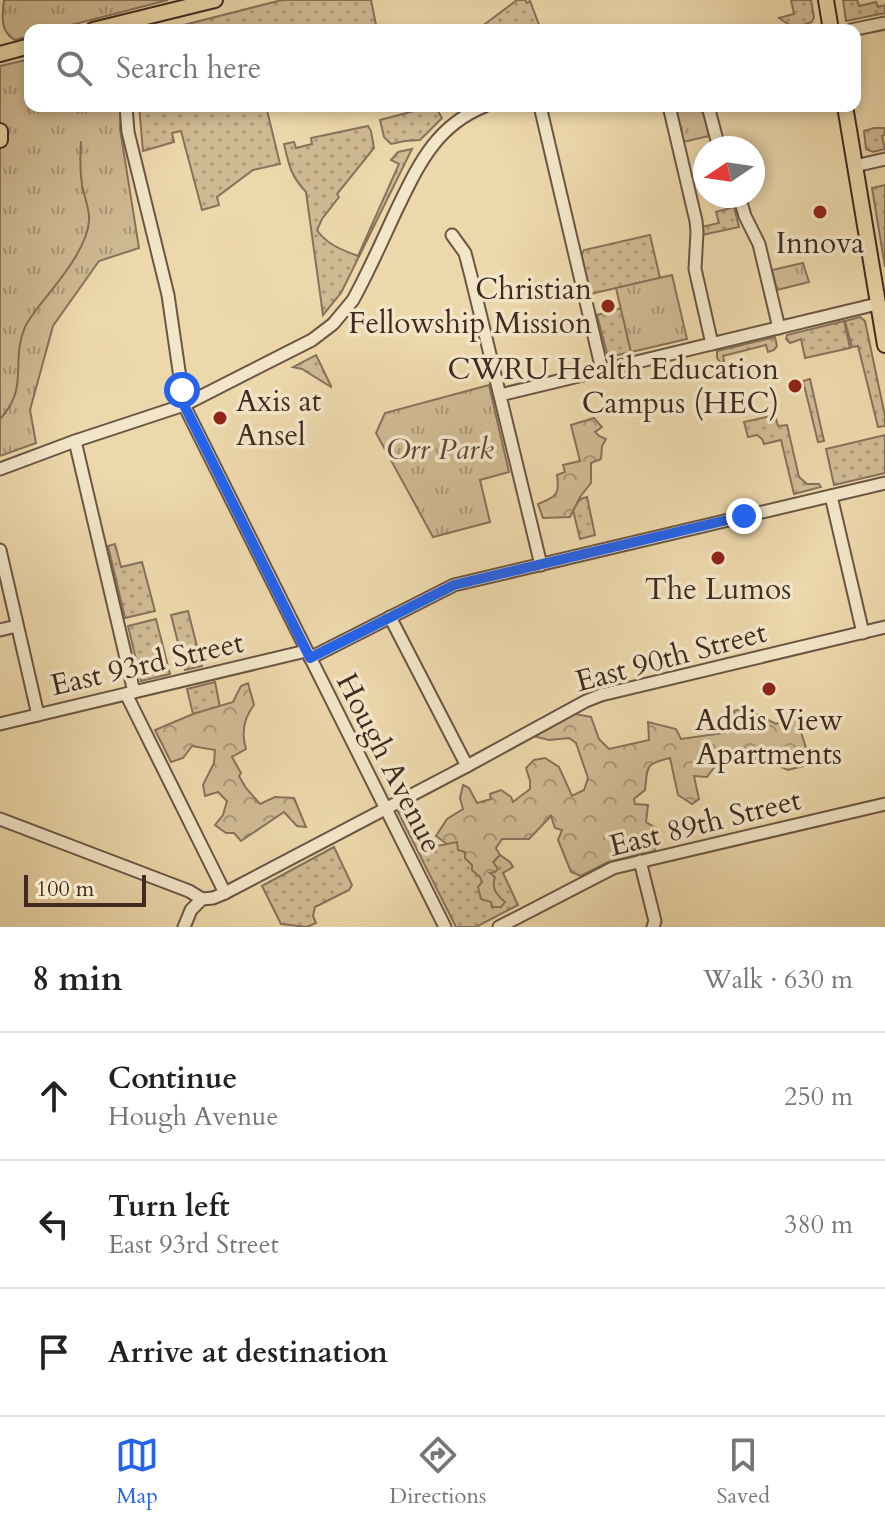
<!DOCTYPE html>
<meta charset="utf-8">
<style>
body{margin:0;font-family:Cardo,serif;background:#f6f6f6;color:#222}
.compass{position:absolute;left:693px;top:136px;width:72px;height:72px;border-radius:50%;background:#fff;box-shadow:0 4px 12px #0003;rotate:257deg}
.scale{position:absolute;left:24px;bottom:20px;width:122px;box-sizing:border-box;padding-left:8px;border:4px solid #402a22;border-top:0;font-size:22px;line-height:28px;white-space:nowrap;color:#402a22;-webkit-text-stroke:6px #f3e6c8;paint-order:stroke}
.stop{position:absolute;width:24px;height:24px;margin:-18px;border:6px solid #2563eb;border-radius:50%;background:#fff}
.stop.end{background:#2563eb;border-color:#fff;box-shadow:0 2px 8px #0008}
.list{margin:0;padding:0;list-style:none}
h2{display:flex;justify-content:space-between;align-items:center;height:104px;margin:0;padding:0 32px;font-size:34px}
h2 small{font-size:26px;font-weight:400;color:#767676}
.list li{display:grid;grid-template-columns:52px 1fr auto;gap:24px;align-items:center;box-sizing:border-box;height:128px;padding:0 32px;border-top:2px solid #e0e0e0}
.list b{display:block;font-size:30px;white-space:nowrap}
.list p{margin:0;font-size:26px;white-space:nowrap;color:#767676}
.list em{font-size:26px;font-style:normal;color:#767676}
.icon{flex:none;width:44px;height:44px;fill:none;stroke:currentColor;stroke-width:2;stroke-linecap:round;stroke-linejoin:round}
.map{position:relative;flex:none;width:885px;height:927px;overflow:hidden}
.search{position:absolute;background:#fff;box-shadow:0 4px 12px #0003;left:24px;right:24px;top:24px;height:88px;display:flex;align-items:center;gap:20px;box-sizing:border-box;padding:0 28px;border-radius:16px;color:#767676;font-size:30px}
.sheet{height:488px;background:#fff}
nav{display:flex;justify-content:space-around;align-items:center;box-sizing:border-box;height:112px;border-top:2px solid #e0e0e0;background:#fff;font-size:22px;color:#767676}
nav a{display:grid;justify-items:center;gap:4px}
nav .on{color:#2563eb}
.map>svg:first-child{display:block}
.grass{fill:url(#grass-dots);stroke:#88725b;stroke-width:2}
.forest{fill:url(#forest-crowns);stroke:#88725b;stroke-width:2}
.park{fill:url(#park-tufts);stroke:#88725b;stroke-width:2}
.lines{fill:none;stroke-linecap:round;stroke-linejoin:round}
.stream{stroke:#846f58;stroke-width:2}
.minor-casing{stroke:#6b5644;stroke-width:15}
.major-casing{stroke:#402a22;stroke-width:18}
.minor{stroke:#f3e6c8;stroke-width:11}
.major{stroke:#edd8ab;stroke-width:14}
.route{stroke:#2563eb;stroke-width:10}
.poi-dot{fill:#8f2418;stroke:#f3e6c8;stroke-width:3}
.labels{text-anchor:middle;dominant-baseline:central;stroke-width:7;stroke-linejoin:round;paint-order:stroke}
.poi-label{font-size:30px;fill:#402a22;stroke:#f3e6c8}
.park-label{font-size:30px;font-style:italic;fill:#5d4739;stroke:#f3e6c8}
.street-label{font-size:30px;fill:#402a22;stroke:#f3e6c8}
</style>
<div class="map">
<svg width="885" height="927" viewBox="0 0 885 927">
<defs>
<pattern id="grass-dots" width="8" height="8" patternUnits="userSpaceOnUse" patternTransform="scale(2)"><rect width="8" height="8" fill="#d0ba94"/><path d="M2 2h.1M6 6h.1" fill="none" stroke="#aa9778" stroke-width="1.8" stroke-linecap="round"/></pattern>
<pattern id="forest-crowns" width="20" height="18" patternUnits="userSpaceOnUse" patternTransform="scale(2)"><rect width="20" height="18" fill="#d0ba94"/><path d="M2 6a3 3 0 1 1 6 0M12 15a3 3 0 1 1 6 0" fill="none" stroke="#aa9778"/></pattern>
<pattern id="park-tufts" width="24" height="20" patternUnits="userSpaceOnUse" patternTransform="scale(2)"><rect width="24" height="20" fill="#d0ba94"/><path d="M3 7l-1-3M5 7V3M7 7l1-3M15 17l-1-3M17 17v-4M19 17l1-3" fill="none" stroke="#aa9778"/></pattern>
</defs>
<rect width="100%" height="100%" fill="#edd8ab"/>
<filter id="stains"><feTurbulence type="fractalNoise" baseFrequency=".0025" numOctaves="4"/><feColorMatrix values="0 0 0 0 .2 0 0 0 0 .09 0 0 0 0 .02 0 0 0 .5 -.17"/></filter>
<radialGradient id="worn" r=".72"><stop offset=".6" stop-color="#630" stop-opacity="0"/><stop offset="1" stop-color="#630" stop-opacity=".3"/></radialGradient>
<g class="grass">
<polygon points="282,0 371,0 377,30 164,30"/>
<polygon points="517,0 525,0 527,3 530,1 541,30 477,30"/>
<polygon points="791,0 811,0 814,17 812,22 794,28 779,18 794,14"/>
<polygon points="843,0 857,0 859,6 876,2 878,7 885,5 885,13 846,21"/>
<polygon points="139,106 266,106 280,164 253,170 217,197 219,205 202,210 181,131 172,133 174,142 143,151"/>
<polygon points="433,106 435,106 442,118 420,140 405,141 391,144 384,137 380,120"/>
<path d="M368,126L371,131L374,148L337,194L339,197L322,219L317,230C326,244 342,250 358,256L399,164L391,160L398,152L412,149L341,293L323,315L306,192C291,176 289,166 284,144L294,142L296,148L312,144L311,138Z"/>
<polygon points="874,128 885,128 885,135 882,136 885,149 873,152 866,149 864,131"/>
<polygon points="885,185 885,267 872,188"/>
<polygon points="734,207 739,227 702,235 701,227 719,223 716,212"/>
<polygon points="650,235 660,278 590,294 581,256 584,250"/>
<polygon points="621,308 631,352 608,357 597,315"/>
<polygon points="860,317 865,321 885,416 885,426 878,427 858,346 852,347 845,321"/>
<polygon points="844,321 850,348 805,358 801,339 790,343 786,339 787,335"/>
<polygon points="775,337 777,346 774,350 768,352 766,345 723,356 724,361 721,363 717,358 717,351"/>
<polygon points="316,355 331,386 331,387 302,369 293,367"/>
<polygon points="810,379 824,441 818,442 803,381"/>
<polygon points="775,415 778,426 787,425 799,477 807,484 819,484 821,487 794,494 781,440 764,444 762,439 757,435 748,437 744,422"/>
<polygon points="885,435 885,473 834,485 826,449"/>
<polygon points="587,497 595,535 580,539 573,510 580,499"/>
<polygon points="115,544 121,567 142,562 155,611 125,618 108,546"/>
<polygon points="188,611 202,666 185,670 171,615"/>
<polygon points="156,619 170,674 141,681 128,626"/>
<polygon points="215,682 220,707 193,714 187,689"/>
<path d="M409,806L425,847L443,845L457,841L480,877L482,882L495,893C492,878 486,867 500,855L510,862L513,867L503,873L518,905L476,927H456L398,812Z"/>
<polygon points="334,847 352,885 349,890 315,907 313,916 316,923 307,927 281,924 262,886"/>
</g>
<g class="forest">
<path d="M594,418L602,427L595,432L599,436L606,439L602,446L601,459L591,463V483L580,497L570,517L543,518L538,504C556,497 560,495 557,475L565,472L563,465L580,461L571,425Z"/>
<path d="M248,683L254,705C244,718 241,733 246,749L232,757L241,773L239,776L246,788L260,804L275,797L294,798L306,827L297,826L284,812L241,841L234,833H226L215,825L223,815L227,801L218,792L205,796L203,785L214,763L215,750L192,746L183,758L171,762L155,730L193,714L233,702L241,686Z"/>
<path d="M745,708L776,724L796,716L811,764L788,770L779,766L762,764L752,756L724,754L707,777L694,776L699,799L692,804L678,795L670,758C644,764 648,766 645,790L634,799L635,804L648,805L646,822L661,831L654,838L655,851L608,862L581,876L571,872L558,840L562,830L555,828L551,816L529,839H502L496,848L500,855L493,862L498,869L495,872L490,873L495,877C491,889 497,895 505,902L501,907H492L491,902L481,899L478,887L482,882L480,877L472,870V865L465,858V852L458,850L457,842L447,844L436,836L447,819L463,809L460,798L463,785L469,788L477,803L491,799L490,794L501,790L511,797L513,802L530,789V781L526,768L534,760L545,758L559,767L572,796L584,790L588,778L576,743L569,738L549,740L533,736L575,714L591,717L599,739L609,749L649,740L648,722L676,729L681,739L730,732L737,726L734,711Z"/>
</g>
<g class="park">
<path d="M4,0H168L52,30H30V36L15,40C0,32 2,16 4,0Z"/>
<polygon points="30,59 30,106 121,106 120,129 139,248 99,261 53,326 30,410 36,443 0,456 0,66"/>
<polygon points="676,106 702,106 709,136 683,142"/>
<polygon points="803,263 809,282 777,290 772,270"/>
<polygon points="672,275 687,339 631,352 616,288"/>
<polygon points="489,385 509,472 480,480 490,522 433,537 376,433 385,413"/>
</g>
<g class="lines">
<path class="stream" d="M0,419C30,387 10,361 25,327C29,319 34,313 39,306C56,285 87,249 89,221C90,209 84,197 82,185C80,171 80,156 81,142"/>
<g class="minor-casing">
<g id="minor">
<polyline points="851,30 885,23"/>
<polyline points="126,106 128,132 168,295 184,405 445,927"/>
<polyline points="540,106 602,370"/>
<polyline points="669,106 696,221 697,232 695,269 712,344"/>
<polyline points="708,106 719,148"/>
<polyline points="855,166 885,159"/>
<polyline points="739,196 745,216 759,244 779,328"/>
<polyline points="452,235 465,253 471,276 541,565"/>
<polyline points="500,395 877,304"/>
<polyline points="75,441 134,692"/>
<path d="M0,469L75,441L184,405L312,340L333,324L353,300C369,271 382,241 396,211C418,166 435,126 485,106"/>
<polyline points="831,496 863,633"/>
<polyline points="0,550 38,715"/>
<polyline points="390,617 467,766"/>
<polyline points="0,630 17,626"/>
<polyline points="310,658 454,585 885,483"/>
<polyline points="126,694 225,893"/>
<polyline points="0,724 306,651"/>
<polyline points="0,819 189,891 202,899"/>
<polyline points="640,861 655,921 653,927"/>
<polyline points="184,927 191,910 202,899 213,898 225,893 467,766 586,701 601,695 885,627"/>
<polyline points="499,927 613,868 885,804"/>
</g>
</g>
<g class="major-casing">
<g id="major">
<polyline points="826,0 831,30"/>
<polyline points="93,30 215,0"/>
<polyline points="0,54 30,46"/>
<polyline points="845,106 885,345"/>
<polyline points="0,131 0,140"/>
</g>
</g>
<use href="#minor" class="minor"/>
<use href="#major" class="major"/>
</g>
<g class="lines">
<polyline class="route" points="182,390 184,405 310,658 454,585 744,516"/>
</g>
<g class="poi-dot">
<circle cx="820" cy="212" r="8"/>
<circle cx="608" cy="306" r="8"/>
<circle cx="795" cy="386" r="8"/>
<circle cx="220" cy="418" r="8"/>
<circle cx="718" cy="558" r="8"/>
<circle cx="769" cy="689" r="8"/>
</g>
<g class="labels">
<g class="poi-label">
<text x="820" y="243">Innova</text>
<text x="592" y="289" text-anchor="end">Christian<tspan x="592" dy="34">Fellowship Mission</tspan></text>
<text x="779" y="369" text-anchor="end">CWRU Health Education<tspan x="779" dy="34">Campus (HEC)</tspan></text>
<text x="236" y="401" text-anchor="start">Axis at<tspan x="236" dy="34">Ansel</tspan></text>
<text x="718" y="589">The Lumos</text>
<text x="769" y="720">Addis View<tspan x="769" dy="34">Apartments</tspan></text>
</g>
<g class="park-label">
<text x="440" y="449">Orr Park</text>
</g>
<g class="street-label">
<text transform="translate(671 657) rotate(-15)">East 90th Street</text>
<text transform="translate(147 664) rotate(-13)">East 93rd Street</text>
<text transform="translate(389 763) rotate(63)">Hough Avenue</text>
<text transform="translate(705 823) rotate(-14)">East 89th Street</text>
</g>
</g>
<rect width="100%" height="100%" filter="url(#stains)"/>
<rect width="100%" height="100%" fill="url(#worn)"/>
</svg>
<svg class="compass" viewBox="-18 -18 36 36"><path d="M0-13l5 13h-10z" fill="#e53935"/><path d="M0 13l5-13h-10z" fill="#767676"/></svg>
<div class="scale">100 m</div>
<div class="stop" style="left:182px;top:390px"></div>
<div class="stop end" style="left:744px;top:516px"></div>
<div class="search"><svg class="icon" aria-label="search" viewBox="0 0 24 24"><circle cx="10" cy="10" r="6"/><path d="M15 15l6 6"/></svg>Search here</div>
</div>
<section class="sheet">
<h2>8 min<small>Walk · 630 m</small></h2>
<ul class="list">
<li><svg class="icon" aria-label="ahead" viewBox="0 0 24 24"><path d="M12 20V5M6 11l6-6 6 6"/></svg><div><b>Continue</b><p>Hough Avenue</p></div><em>250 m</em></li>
<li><svg class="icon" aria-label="left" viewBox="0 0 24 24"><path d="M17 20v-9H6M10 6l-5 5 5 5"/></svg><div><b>Turn left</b><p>East 93rd Street</p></div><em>380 m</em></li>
<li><svg class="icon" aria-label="arrive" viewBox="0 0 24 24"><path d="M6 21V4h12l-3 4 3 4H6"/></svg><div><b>Arrive at destination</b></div></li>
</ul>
</section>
<nav>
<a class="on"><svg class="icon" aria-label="map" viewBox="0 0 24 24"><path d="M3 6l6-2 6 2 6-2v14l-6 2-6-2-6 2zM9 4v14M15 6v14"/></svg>Map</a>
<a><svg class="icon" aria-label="directions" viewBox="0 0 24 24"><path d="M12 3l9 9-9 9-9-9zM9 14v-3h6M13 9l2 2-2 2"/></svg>Directions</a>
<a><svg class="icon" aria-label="saved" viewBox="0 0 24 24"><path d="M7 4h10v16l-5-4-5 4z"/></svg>Saved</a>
</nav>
